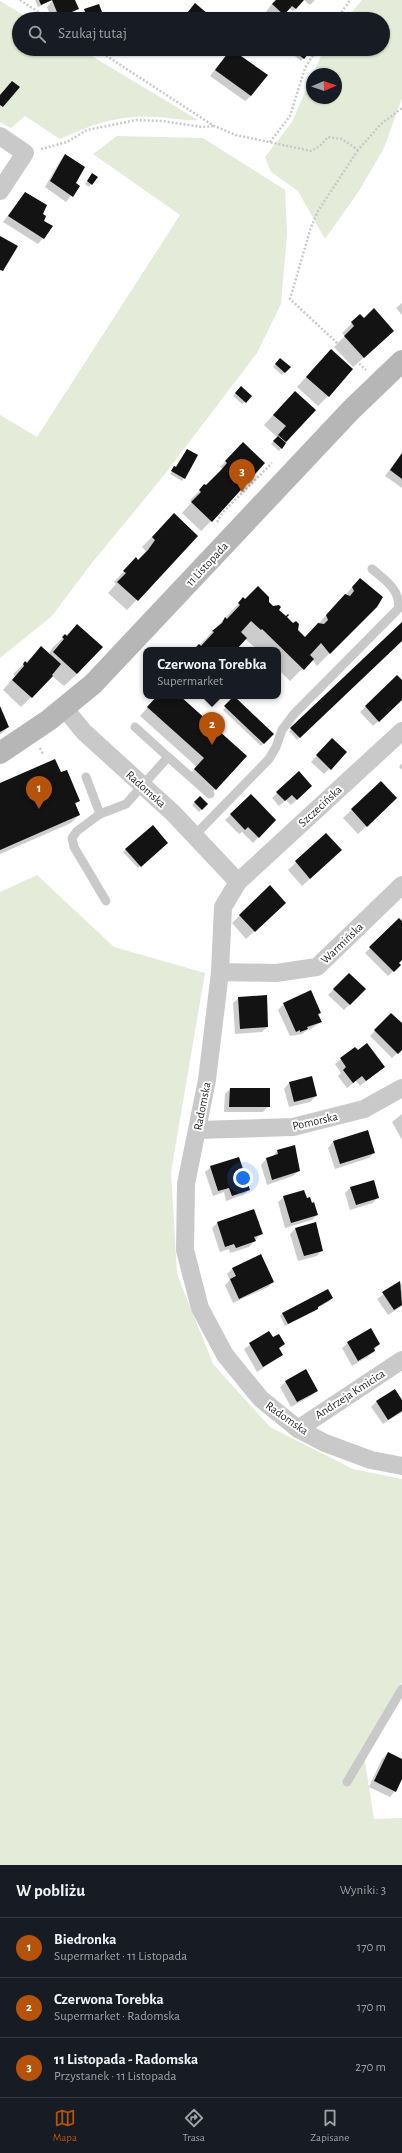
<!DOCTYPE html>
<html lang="pl">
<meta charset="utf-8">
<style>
body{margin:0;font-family:"Alegreya Sans",sans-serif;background:#242831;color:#f1f3f6}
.compass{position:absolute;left:306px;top:68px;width:36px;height:36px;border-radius:50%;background:#171b24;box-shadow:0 1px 3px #0004;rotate:88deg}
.you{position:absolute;left:243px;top:1178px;width:14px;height:14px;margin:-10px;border:3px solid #fff;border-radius:50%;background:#1a73e8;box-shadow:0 0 0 6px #1a73e833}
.badge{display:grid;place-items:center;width:26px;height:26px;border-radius:50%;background:#b45309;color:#fff;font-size:13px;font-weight:700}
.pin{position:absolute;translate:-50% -33px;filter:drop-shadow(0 1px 2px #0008)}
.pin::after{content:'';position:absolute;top:21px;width:14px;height:12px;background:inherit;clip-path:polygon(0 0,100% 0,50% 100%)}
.popup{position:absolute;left:143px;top:647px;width:138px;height:52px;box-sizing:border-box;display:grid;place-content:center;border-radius:8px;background:#171b24;filter:drop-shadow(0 1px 3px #0005);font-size:13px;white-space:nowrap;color:#9ea1a6}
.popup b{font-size:15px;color:#f1f3f6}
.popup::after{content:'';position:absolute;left:50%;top:100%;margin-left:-8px;border:8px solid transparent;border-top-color:#171b24}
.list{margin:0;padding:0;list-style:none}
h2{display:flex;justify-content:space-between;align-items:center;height:52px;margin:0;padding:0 16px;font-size:17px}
h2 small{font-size:13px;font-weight:400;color:#9ea1a6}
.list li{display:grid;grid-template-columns:26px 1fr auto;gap:12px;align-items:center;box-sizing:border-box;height:60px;padding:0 16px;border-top:1px solid #363941}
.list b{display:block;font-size:15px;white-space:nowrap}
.list p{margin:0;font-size:13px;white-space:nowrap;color:#9ea1a6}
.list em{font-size:13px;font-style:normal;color:#9ea1a6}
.icon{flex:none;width:22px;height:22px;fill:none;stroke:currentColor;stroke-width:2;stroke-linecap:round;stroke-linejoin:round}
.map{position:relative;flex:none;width:402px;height:1865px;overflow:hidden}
.search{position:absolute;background:#171b24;box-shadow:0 1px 3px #0004;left:12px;right:12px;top:12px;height:44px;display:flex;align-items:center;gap:10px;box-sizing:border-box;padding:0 14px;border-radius:22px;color:#9ea1a6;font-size:15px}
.sheet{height:232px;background:#171b24}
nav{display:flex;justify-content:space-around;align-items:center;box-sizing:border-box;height:56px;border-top:1px solid #363941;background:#171b24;font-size:11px;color:#9ea1a6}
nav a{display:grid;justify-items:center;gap:2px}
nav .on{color:#b45309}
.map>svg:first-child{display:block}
.green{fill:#e4ebd8}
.shadow{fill:#0003}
.building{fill:#131313}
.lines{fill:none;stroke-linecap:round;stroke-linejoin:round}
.path{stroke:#c9c9c9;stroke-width:2.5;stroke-dasharray:2 2;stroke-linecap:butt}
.service{stroke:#c9c9c9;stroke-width:9}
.minor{stroke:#c9c9c9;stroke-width:18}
.secondary{stroke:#b6b6b6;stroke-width:22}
.labels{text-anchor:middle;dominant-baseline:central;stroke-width:4;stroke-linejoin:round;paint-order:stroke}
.street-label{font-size:12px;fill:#2c2c2c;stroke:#fff}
</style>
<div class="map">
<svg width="402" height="1865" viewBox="0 0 402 1865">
<rect width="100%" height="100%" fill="#fff"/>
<g class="green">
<polygon points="362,0 402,0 402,98 384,148 359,191 325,239 298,191 271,172 265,157 292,122 312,76 312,98 336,98 336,74 313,74 324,49 383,49 383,19 346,19"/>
<path d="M0,1L30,19H19V49H80L198,120C184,121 172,118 158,117C121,114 93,124 60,139L25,116L11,128L0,122Z"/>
<polygon points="117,136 203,138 285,190 287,235 281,304 257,353 165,474 91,564 52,616 0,658 0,415 37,437 180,215 93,154"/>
<polygon points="37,875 114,947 205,973 171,1172 177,1274 213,1364 270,1427 353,1469 402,1479 402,1682 364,1755 374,1819 402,1818 402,1865 0,1865 0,892"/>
</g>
<g class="shadow">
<polygon points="35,0 74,0 78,8 72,14 60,19 52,19 47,7 53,0 38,7"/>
<polygon points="275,0 303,0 293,11 289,8 279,19 272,19 265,13"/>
<polygon points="304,0 315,0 310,5"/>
<polygon points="192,7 212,19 189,19 185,16"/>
<polygon points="85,10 101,12 85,19 82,13"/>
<polygon points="182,49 194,49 189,55"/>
<polygon points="231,49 251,96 245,101 210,76"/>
<polygon points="293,49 311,49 301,61 290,52"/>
<polygon points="65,155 75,183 78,186 66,202 45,187 60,161"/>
<polygon points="90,177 91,184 89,187 85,184"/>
<polygon points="25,193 41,214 43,238 38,244 3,222"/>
<polygon points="402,303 402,315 396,308"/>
<polygon points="360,315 383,341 353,367 334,347 345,336 342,333"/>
<polygon points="280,359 289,367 282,375 273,367"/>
<polygon points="321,360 328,396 318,406 297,387"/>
<polygon points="241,387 251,396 242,404 233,396"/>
<polygon points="285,402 315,410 279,451 271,444 277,437 264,425"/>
<polygon points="243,444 211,521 201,531 182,513 192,502 190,500 223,469 220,467"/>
<polygon points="187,450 184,478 182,481 170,474"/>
<polygon points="402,453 402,488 385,476"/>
<polygon points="164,525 197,536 127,610 108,593 116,584 114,582 126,569 138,561 146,551 142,547"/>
<polygon points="360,579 376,606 317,666 312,659 290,681 278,669 278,650 258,650 245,639 235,650 195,650 243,599 268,602 286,617 305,638"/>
<polygon points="402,624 402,640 297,740 289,731"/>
<polygon points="77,625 77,674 64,686 52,676 21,707 3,690 15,676 13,674 41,648 49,655 52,648"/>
<polygon points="397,677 402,682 402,699 373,726 360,712"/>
<polygon points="158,696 179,696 246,756 208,797 187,778 197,767 140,716"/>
<polygon points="234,698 273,734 261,746 223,710"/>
<polygon points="0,708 8,727 0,735"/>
<polygon points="333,739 346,752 324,774 311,762"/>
<polygon points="402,763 402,770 399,767"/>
<polygon points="61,773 79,801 75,805 79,815 71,823 0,854 0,784"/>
<polygon points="381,782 388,806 358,834 343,818"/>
<polygon points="311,786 291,805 286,800 279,806 272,798 277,793"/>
<polygon points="251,795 275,820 253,843 242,832 239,834 225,820"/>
<polygon points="200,798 207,804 199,812 192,805"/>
<polygon points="326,834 333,858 302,886 288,870"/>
<polygon points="165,845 138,868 123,852 126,849"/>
<polygon points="277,910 246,939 232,923 240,915"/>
<polygon points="399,920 402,923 402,958 397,963 400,965 388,976 365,953"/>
<polygon points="349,974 364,989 344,1010 328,995"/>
<polygon points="239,998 267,1027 262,1032 235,1034 233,1003"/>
<polygon points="284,1004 320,1012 318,1015 321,1022 309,1030 309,1029 302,1034 290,1036 278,1010"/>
<polygon points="391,1014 402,1025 402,1049 392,1058 370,1036"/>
<polygon points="355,1048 384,1067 360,1086 356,1081 347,1088 338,1076 341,1073 335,1064"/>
<polygon points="289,1083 316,1096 310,1102 289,1107 284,1089"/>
<polygon points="230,1089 269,1106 263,1112 224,1112 225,1094"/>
<polygon points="402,1114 402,1140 392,1122"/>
<polygon points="333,1142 374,1153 369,1158 335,1169 328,1148"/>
<polygon points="277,1151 299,1171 293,1176 267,1185 261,1165 266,1159 272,1157"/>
<polygon points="211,1167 249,1190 243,1195 226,1201 224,1192 213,1196 205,1172"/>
<polygon points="351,1187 378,1197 373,1203 350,1210 345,1193"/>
<polygon points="284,1197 306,1200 317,1215 312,1220 285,1228 278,1202"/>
<polygon points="217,1223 261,1234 249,1247 230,1253 229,1249 220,1252 212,1228"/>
<polygon points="296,1228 322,1250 317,1256 298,1261 290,1234"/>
<polygon points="233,1268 273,1282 268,1287 233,1303 225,1285 230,1280 227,1274"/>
<polygon points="400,1282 402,1285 402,1306 388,1315 377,1299"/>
<polygon points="328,1290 332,1298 330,1301 317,1308 315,1311 285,1326 280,1316 282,1314"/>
<polygon points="268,1333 272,1339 284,1344 278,1349 282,1355 257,1372 244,1349"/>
<polygon points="348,1343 379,1344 369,1356 352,1366 342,1348"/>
<polygon points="286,1382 317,1390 311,1396 291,1407 280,1387"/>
<polygon points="377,1401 402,1402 402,1412 383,1424 371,1407"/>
<polygon points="388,1753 402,1760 402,1776 395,1791 390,1797 369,1787 382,1759"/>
</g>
<g class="building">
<polygon points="39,0 75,0 79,9 59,17 52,0 41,5"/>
<polygon points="276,0 304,0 296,9 292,6 284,15 272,4"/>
<polygon points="195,3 214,19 191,19 192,17 187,13"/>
<polygon points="99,4 102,12 88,18 84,9"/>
<polygon points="231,49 268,75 251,96 215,70"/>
<polygon points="291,49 312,49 304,59"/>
<polygon points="12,81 20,87 3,107 0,105 0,95"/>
<polygon points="65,154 85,167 76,183 80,186 73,197 50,181"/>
<polygon points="92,173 98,177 92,185 87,181"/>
<polygon points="25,192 47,205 43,214 46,216 44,221 53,226 44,239 8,216"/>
<polygon points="0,236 18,246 3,271 0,270"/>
<polygon points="374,308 394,331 364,358 344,336 354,326 351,322 360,314 364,318"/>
<polygon points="331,349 353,369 329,397 306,377"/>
<polygon points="280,358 291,367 285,373 275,364"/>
<polygon points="241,386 252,396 246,403 235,393"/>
<polygon points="295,391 316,410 286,442 278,435 286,426 273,415"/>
<polygon points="278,436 286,443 282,449 273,441"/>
<polygon points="243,442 265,463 212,522 191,502 201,492 199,490 204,484 206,485 221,470 227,463 225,461"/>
<polygon points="187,449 198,455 185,479 171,471 174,466 176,467"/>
<polygon points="402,453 402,479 390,470"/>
<polygon points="174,513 198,536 138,601 117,582 126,573 123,571 136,557 138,560 148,550 155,540 152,537"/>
<polygon points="360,578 383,597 377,607 330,654 321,643 310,655 314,659 304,670 262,629 261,630 251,621 241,632 247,638 236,650 197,650 196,647 199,644 201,646 214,632 212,631 222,623 225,617 227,619 240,605 238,603 243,597 245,599 258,586 269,597 269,602 273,606 279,605 281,607 279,610 286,616 288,614 289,615 287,617 293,623 296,621 299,624 298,630 305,637 318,623 324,624 328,620 326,615 345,594 350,596 354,591 352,587"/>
<polygon points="402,622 402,641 300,738 290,728"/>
<polygon points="77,624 103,647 77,674 53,652 64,639 62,637 65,634 67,636"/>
<polygon points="41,646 61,664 52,675 53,676 32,698 12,680 24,666 23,664 25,661 27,663"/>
<polygon points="397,675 402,680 402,700 379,722 365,706"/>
<polygon points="157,696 180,696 247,756 216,790 194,769 204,758 147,707"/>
<polygon points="234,696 274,734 264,744 224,706"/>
<polygon points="0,706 9,727 0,732"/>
<polygon points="332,738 347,752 331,770 316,755"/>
<polygon points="55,759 61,772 67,770 80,801 75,803 80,815 0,850 0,783"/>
<polygon points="299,771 312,786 297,800 292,795 285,801 276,792"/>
<polygon points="381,781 397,798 367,827 351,809"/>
<polygon points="251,794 276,820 259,838 248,827 245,830 230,814"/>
<polygon points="200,796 208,804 202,810 194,802"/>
<polygon points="153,825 168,843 141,867 125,849"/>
<polygon points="326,833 342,850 310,879 295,861"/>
<polygon points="270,885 286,903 255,932 239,915"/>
<polygon points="399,918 402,921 402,960 399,963 401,965 394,972 369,947"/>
<polygon points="349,973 366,989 350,1005 333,989"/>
<polygon points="311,990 321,1013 318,1014 322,1022 307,1027 308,1029 300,1032 300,1030 296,1032 283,1003"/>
<polygon points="267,995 268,1027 240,1029 238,997"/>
<polygon points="391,1013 402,1023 402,1050 398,1054 374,1030"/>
<polygon points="367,1043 385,1067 366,1081 362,1076 353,1083 343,1070 346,1067 340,1058 355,1047 358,1050"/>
<polygon points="312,1076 317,1096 294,1102 289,1082"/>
<polygon points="230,1088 270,1088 270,1107 229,1107"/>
<polygon points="368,1130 375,1153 340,1164 333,1141"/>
<polygon points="295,1145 300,1171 272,1180 266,1158 278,1154 277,1150"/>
<polygon points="239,1157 250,1190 232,1196 229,1188 218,1191 210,1166"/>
<polygon points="374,1180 379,1198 356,1205 350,1187"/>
<polygon points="304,1190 307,1198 310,1197 312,1203 314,1202 318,1215 291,1223 283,1196"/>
<polygon points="254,1209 263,1234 254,1237 256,1241 236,1248 234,1244 225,1247 217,1222"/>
<polygon points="316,1222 323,1251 304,1256 295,1228"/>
<polygon points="261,1254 274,1282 239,1299 230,1279 236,1276 232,1268"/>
<polygon points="400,1281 402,1305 394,1310 382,1292"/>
<polygon points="328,1289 333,1298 318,1307 318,1309 288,1324 282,1313"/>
<polygon points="371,1328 380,1344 374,1348 375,1351 358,1361 347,1342"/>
<polygon points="269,1331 273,1337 279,1334 285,1344 279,1348 283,1355 263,1367 249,1343"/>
<polygon points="306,1369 318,1391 297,1402 285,1381"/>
<polygon points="395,1389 402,1400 402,1411 388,1420 376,1401"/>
<polygon points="388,1752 402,1759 402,1779 396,1792 374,1781"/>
</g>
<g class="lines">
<g class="path">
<polyline points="20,0 49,19"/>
<polyline points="337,19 350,0"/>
<polyline points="96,49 214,126 236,135 311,151 320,146 328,137 342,139 358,150 381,124 402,108"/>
<polyline points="270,142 290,116 305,68 317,49"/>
<polyline points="41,149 67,142 87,130 136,120 162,121 202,127 214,126"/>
<polyline points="358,150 318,211 311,227 290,299 366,370"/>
<polyline points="217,522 223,512 272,463"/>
<polyline points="40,748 43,754"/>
</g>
<g class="service">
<polyline points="135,727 168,757"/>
<polyline points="86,777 100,814 126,804 168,757 210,794"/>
<polyline points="100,814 77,831 72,838 74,847 106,901"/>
<path d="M194,836L269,759L276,747L282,730L294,714L398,609C402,591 384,579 372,569"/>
<polyline points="347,1782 402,1689"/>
</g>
<g class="minor">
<polyline points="0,136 25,153 0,191"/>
<polyline points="65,709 84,732 173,813 238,882 223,907 220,972 207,1080 186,1184 185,1250 200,1308 225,1355 261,1399 298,1429 325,1443 371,1460 402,1466"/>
<polyline points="238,882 402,731"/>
<polyline points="220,972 276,973 317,967 402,885"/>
<polyline points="198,1130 293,1127 364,1109 402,1088"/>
<polyline points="298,1429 402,1360"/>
</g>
<polyline class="secondary" points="0,753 49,720 93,684 351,410 402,361"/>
</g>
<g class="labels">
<g class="street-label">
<text transform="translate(207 564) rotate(-47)">11 Listopada</text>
<text transform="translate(146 789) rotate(42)">Radomska</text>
<text transform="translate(320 806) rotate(-43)">Szczecińska</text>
<text transform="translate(342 943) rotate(-44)">Warmińska</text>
<text transform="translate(202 1106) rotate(-79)">Radomska</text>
<text transform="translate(315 1121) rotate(-13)">Pomorska</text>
<text transform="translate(350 1394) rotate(-33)">Andrzeja Kmicica</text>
<text transform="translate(287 1418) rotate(35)">Radomska</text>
</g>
</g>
</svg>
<svg class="compass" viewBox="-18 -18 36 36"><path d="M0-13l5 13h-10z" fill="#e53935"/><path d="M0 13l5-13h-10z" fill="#9ea1a6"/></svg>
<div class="you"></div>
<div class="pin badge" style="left:39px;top:809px">1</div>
<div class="pin badge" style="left:212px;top:745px">2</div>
<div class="popup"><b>Czerwona Torebka</b>Supermarket</div>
<div class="pin badge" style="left:242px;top:492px">3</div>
<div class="search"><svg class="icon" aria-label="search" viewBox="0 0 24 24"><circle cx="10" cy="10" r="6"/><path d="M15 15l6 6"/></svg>Szukaj tutaj</div>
</div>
<section class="sheet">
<h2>W pobliżu<small>Wyniki: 3</small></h2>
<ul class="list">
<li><span class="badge">1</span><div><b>Biedronka</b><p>Supermarket · 11 Listopada</p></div><em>170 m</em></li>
<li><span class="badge">2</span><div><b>Czerwona Torebka</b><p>Supermarket · Radomska</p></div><em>170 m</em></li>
<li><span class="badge">3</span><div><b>11 Listopada - Radomska</b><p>Przystanek · 11 Listopada</p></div><em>270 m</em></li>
</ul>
</section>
<nav>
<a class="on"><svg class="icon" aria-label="map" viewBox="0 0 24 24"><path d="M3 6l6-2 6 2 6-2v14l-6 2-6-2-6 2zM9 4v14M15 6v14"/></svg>Mapa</a>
<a><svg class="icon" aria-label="directions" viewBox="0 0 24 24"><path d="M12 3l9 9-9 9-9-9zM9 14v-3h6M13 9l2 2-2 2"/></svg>Trasa</a>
<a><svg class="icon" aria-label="saved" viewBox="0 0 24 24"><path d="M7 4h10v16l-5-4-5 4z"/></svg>Zapisane</a>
</nav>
